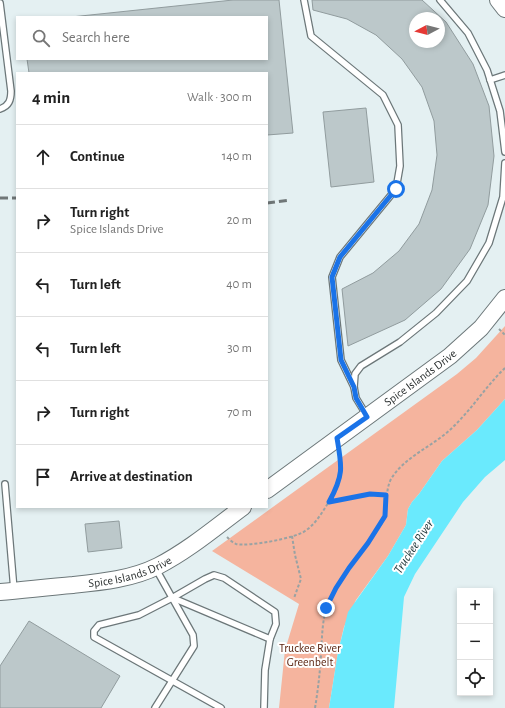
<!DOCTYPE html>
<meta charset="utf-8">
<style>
body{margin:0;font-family:"Alegreya Sans",sans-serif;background:#f2f2f2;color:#222}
.controls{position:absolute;right:12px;bottom:12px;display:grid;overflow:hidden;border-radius:0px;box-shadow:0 2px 6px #0003}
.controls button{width:36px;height:36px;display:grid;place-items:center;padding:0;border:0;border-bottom:1px solid #e0e0e0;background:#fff;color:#222;font:20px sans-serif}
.compass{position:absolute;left:409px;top:12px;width:36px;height:36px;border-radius:50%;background:#fff;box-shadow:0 2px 6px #0003;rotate:263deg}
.stop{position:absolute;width:12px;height:12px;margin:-9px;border:3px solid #1a73e8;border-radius:50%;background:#fff}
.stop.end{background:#1a73e8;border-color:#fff;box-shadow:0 1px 4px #0008}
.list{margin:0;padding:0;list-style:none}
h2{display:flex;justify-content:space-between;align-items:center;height:52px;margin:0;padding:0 16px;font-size:17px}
h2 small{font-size:13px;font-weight:400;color:#767676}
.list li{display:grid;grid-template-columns:26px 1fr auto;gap:12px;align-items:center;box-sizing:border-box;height:64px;padding:0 16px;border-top:1px solid #e0e0e0}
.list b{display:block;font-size:15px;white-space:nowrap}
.list p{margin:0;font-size:13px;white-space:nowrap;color:#767676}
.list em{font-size:13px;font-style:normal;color:#767676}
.icon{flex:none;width:22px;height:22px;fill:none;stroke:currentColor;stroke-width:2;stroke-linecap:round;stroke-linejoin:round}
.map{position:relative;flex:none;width:505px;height:708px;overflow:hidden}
.search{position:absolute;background:#fff;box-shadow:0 2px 6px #0003;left:16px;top:16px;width:252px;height:44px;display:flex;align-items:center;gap:10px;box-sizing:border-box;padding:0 14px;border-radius:0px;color:#767676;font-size:15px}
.panel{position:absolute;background:#fff;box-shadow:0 2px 6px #0003;left:16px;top:72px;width:252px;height:436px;border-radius:0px}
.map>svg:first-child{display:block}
.green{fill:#f5b49e}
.water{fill:#6aeafd}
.building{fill:#bcc8ca;stroke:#919c9e;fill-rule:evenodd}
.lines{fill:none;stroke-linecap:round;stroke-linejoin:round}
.lane-casing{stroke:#6c7779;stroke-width:8}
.secondary-casing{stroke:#6c7779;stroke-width:18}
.path{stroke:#99a2a3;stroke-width:2;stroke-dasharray:3 2;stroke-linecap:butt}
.lane{stroke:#fff;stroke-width:5.5}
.secondary{stroke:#fff;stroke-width:16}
.rail{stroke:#707778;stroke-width:3;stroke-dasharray:8 4;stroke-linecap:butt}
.route{stroke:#1a73e8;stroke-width:5}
.labels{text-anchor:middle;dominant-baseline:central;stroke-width:4;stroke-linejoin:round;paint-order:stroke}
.street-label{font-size:12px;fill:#2c3131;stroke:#fff}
.park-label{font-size:12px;fill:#5b2410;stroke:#fff}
.water-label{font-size:13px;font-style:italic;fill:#1f3639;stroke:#fff}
</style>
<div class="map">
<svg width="505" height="708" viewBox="0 0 505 708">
<rect width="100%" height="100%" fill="#e4f0f2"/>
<polygon class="green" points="505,326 505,399 477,430 442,461 419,494 412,502 408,509 406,525 388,556 356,600 344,627 338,652 329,708 279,708 285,650 299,604 212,551 457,374 476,358"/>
<polygon class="water" points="505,399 505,460 485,477 463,502 415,574 404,597 394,708 329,708 338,652 348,612 388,556 406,525 408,509 412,502 419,494 442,461 477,430"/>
<g class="building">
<polygon points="233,0 279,0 293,133 267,135 267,73 29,73 27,59 267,59 267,17 71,17"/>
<path d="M312,0H422L446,22L473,64L489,106L494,156L488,205L470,249L441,289L405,320L348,346L342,289L373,273L399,251L419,224L432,190L437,155L434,121L422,87L402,59L376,35L347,19L313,10ZM415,18H439V42H415Z"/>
<polygon points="366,108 374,182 331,187 323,112"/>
<polygon points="119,521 122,548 88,552 85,524"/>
<polygon points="29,621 120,676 101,708 0,708 0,666"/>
</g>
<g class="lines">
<g class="lane-casing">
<g id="lane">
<polyline points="304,0 311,36 383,95 398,125 400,166 396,189 340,257 332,277 341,360 354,387"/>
<polyline points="440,0 468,33 487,70 500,111 505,152"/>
<path d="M0,3L11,91C11,100 9,106 0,109"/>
<polyline points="490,80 505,75"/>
<polyline points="367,416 356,398 354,387 355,374 361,366 400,342 436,313 467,281 489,243 503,197 505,163"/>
<polyline points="5,484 14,590"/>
<polyline points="173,598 270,639"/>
<polyline points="155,708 194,646 193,635 156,569"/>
<polyline points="221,708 94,637 94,631 99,625 139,615 172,598 205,579 214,575 224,578 275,612 276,624 270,639 265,670 264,708"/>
</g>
</g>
<g class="secondary-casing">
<g id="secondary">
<polyline points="498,0 505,9"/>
<path id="s1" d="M267,490L450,356L481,328L505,298"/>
<path id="s2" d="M0,592C24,590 48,587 73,585C102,582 132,579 158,566C189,550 216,527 243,507"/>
</g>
</g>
<g class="path">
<polyline points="499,329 505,335"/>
<path d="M340,454C343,472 338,486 329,501L370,494L387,495"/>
<polyline points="292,536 295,555 301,579 294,598"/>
<path d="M227,537C230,540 233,543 236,544C248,547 296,538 305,531C316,524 323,511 330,500"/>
<path d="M315,708C318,690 320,672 321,654C322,639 322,624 326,609C334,583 355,563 370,541C375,533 383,524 385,515C388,503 385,491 391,479C405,456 434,446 453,427C472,409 486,386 505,368"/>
</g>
<use href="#lane" class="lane"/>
<use href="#secondary" class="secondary"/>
<g class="rail">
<polyline points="0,198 17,198"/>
<polyline points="267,203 290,200"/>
</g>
</g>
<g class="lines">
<path class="route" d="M326,608L336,588L349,568L368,543L385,516L386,495L370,494L329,502C344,475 342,467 337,438L367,417L356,398L354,387L341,360L332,277L340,257L396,189"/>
</g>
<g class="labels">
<g class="street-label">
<text stroke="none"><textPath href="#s1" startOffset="190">Spice Islands Drive</textPath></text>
<text stroke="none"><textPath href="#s2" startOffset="132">Spice Islands Drive</textPath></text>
</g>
<g class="park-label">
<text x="310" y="648">Truckee River<tspan x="310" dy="14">Greenbelt</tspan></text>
</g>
<g class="water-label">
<text transform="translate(414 547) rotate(-57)">Truckee River</text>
</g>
</g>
</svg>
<div class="controls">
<button>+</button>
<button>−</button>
<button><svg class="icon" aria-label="locate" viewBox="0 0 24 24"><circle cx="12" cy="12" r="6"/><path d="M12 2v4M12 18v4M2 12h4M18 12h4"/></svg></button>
</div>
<svg class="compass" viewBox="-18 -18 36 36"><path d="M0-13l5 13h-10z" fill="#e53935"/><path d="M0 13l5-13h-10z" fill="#767676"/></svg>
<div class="stop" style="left:396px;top:189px"></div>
<div class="stop end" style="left:326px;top:608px"></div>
<div class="search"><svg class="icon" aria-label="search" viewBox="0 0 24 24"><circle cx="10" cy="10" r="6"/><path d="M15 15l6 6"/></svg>Search here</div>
<section class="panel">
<h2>4 min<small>Walk · 300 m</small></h2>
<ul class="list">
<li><svg class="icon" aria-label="ahead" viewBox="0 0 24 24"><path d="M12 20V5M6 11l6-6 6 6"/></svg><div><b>Continue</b></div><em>140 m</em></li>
<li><svg class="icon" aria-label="right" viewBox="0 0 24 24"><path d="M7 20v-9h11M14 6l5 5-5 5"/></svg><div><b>Turn right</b><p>Spice Islands Drive</p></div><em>20 m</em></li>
<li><svg class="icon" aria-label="left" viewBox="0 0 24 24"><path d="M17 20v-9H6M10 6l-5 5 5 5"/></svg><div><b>Turn left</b></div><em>40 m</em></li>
<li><svg class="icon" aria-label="left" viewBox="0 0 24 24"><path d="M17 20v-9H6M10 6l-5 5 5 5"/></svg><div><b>Turn left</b></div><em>30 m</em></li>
<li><svg class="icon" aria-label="right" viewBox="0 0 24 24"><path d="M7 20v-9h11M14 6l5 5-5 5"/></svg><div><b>Turn right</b></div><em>70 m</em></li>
<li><svg class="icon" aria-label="arrive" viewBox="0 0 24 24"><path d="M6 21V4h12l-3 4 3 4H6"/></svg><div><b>Arrive at destination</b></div></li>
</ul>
</section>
</div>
